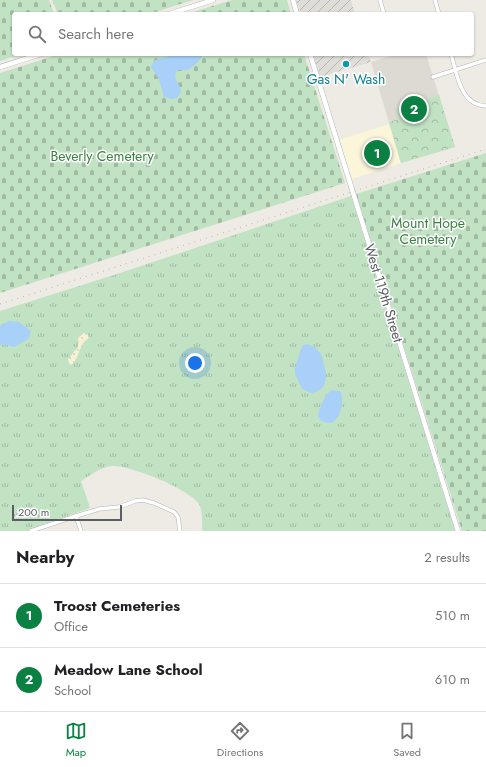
<!DOCTYPE html>
<style>
body{margin:0;font-family:Jost,sans-serif;background:#f6f6f6;color:#202124}
.scale{position:absolute;left:12px;bottom:10px;width:110px;box-sizing:border-box;padding-left:4px;border:2px solid #5b5e63;border-top:0;font-size:11px;line-height:14px;white-space:nowrap;color:#5b5e63;-webkit-text-stroke:3px #fff;paint-order:stroke}
.you{position:absolute;left:195px;top:363px;width:14px;height:14px;margin:-10px;border:3px solid #fff;border-radius:50%;background:#1a73e8;box-shadow:0 0 0 6px #1a73e833}
.badge{display:grid;place-items:center;width:26px;height:26px;border-radius:50%;background:#0b8043;color:#fff;font-size:13px;font-weight:700}
.pin{position:absolute;translate:-50% -50%;border:2px solid #fff;box-shadow:0 1px 4px #0006}
.list{margin:0;padding:0;list-style:none}
h2{display:flex;justify-content:space-between;align-items:center;height:52px;margin:0;padding:0 16px;font-size:17px}
h2 small{font-size:13px;font-weight:400;color:#757577}
.list li{display:grid;grid-template-columns:26px 1fr auto;gap:12px;align-items:center;box-sizing:border-box;height:64px;padding:0 16px;border-top:1px solid #e0e0e0}
.list b{display:block;font-size:15px;white-space:nowrap}
.list p{margin:0;font-size:13px;white-space:nowrap;color:#757577}
.list em{font-size:13px;font-style:normal;color:#757577}
.icon{flex:none;width:22px;height:22px;fill:none;stroke:currentColor;stroke-width:2;stroke-linecap:round;stroke-linejoin:round}
.map{position:relative;flex:none;width:486px;height:531px;overflow:hidden}
.search{position:absolute;background:#fff;box-shadow:0 1px 3px #0004;left:12px;right:12px;top:12px;height:44px;display:flex;align-items:center;gap:10px;box-sizing:border-box;padding:0 14px;border-radius:4px;color:#757577;font-size:15px}
.sheet{height:180px;background:#fff}
nav{display:flex;justify-content:space-around;align-items:center;box-sizing:border-box;height:56px;border-top:1px solid #e0e0e0;background:#fff;font-size:11px;color:#757577}
nav a{display:grid;justify-items:center;gap:2px}
nav .on{color:#0b8043}
.map>svg:first-child{display:block}
.commercial{fill:#fbf5da}
.industrial{fill:url(#industrial-furrows)}
.education{fill:#dcdad2}
.grass{fill:url(#grass-tufts)}
.forest{fill:url(#forest-crowns)}
.sand{fill:url(#sand-dots)}
.cemetery{fill:url(#cemetery-stones)}
.water{fill:#a8d0f8}
.lines{fill:none;stroke-linecap:round;stroke-linejoin:round}
.street-casing{stroke:#b4b5b9;stroke-width:4.5}
.secondary-casing{stroke:#b5b7bc;stroke-width:5.5}
.street{stroke:#fff;stroke-width:3.5}
.secondary{stroke:#fff;stroke-width:4.5}
.rail{stroke:#b3b4b4;stroke-width:1;stroke-dasharray:1 5;stroke-linecap:butt}
.culture-dot{fill:#0f9aa8;stroke:#fff;stroke-width:1.5}
.labels{text-anchor:middle;dominant-baseline:central;stroke-width:3;stroke-linejoin:round;paint-order:stroke}
.culture-label{font-size:14px;fill:#0d838f;stroke:#fff}
.park-label{font-size:14px;fill:#3c8144;stroke:#fff}
.street-label{font-size:14px;fill:#5b5e63;stroke:#fff}
</style>
<div class="map">
<svg width="486" height="531" viewBox="0 0 486 531">
<defs>
<pattern id="industrial-furrows" width="10" height="10" patternUnits="userSpaceOnUse"><rect width="10" height="10" fill="#deddd8"/><path d="M-1 1l2-2M0 10L10 0M9 11l2-2" fill="none" stroke="#b7b6b3"/></pattern>
<pattern id="grass-tufts" width="24" height="20" patternUnits="userSpaceOnUse"><rect width="24" height="20" fill="#c2e2c4"/><path d="M3 7l-1-3M5 7V3M7 7l1-3M15 17l-1-3M17 17v-4M19 17l1-3" fill="none" stroke="#a1baa3"/></pattern>
<pattern id="forest-crowns" width="20" height="18" patternUnits="userSpaceOnUse"><rect width="20" height="18" fill="#c2e2c4"/><path d="M2 6a3 3 0 1 1 6 0M12 15a3 3 0 1 1 6 0" fill="none" stroke="#a1baa3"/></pattern>
<pattern id="sand-dots" width="8" height="8" patternUnits="userSpaceOnUse"><rect width="8" height="8" fill="#f7f1d4"/><path d="M2 2h.1M6 6h.1" fill="none" stroke="#d6d1b9" stroke-width="1.8" stroke-linecap="round"/></pattern>
<pattern id="cemetery-stones" width="16" height="16" patternUnits="userSpaceOnUse"><rect width="16" height="16" fill="#c2e2c4"/><path d="M2 7V4a2 2 0 0 1 4 0v3zM10 15v-3a2 2 0 0 1 4 0v3z" fill="#a1baa3"/></pattern>
</defs>
<rect width="100%" height="100%" fill="#edebe3"/>
<polygon class="commercial" points="389,124 401,163 352,179 339,140"/>
<g class="industrial">
<polygon points="296,0 351,0 355,14 301,14"/>
<polygon points="313,54 368,54 371,62 320,77"/>
</g>
<polygon class="education" points="397,54 426,54 455,147 401,163 371,62"/>
<path class="grass" d="M351,196L455,531H202C202,523 203,511 199,504C190,489 128,464 111,466C100,468 90,475 81,481L90,508L39,526L40,531H0V311L117,274Z"/>
<polygon class="forest" points="439,95 455,147 401,163 389,122 399,119 396,109"/>
<path class="sand" d="M84,333L87,334L89,338C86,340 83,342 82,345C79,351 76,362 71,365L69,363L68,359C72,356 73,351 78,348V338Z"/>
<g class="cemetery">
<polygon points="0,0 49,0 54,14 14,14 14,54 22,54 0,61"/>
<polygon points="52,0 193,0 149,14 58,14"/>
<polygon points="232,0 287,0 291,14 187,14"/>
<polygon points="60,54 304,54 345,183 0,293 0,73"/>
<polygon points="486,153 486,531 462,531 356,194"/>
</g>
<g class="water">
<path d="M179,54H204C201,59 193,68 187,70C184,71 181,70 178,70L176,72C173,80 181,85 181,92L177,98L173,99L164,97L159,79L151,67L154,61L158,59Z"/>
<polygon points="9,321 19,322 31,331 28,339 14,347 7,345 0,345 0,326"/>
<polygon points="307,344 315,347 321,354 326,373 325,383 322,388 316,392 312,393 302,389 295,374 295,368 302,346"/>
<path d="M332,390L339,391L341,392C344,402 340,428 325,422C321,421 320,420 318,416C320,407 324,395 332,390Z"/>
</g>
<g class="lines">
<g class="street-casing">
<g id="street">
<polyline points="380,0 384,14"/>
<polyline points="435,0 439,14"/>
<path d="M451,54C457,74 460,105 486,106"/>
<polyline points="433,77 486,60"/>
<polyline points="31,531 76,516"/>
<polyline points="81,531 76,516 99,509 119,507 135,501 143,500 154,503 174,512 178,517 180,531"/>
</g>
</g>
<g class="secondary-casing">
<g id="secondary">
<polyline points="293,0 297,14"/>
<polyline points="169,14 213,0"/>
<polyline points="310,54 458,531"/>
<polyline points="0,67 41,54"/>
</g>
</g>
<use href="#street" class="street"/>
<use href="#secondary" class="secondary"/>
<polyline class="rail" points="0,304 486,149"/>
</g>
<circle class="culture-dot" cx="346" cy="64" r="4"/>
<g class="labels">
<g class="culture-label">
<text x="346" y="79">Gas N' Wash</text>
</g>
<g class="park-label">
<text x="102" y="156">Beverly Cemetery</text>
<text x="428" y="223">Mount Hope<tspan x="428" dy="16">Cemetery</tspan></text>
</g>
<g class="street-label">
<text transform="translate(384 293) rotate(73)">West 119th Street</text>
</g>
</g>
</svg>
<div class="scale">200 m</div>
<div class="you"></div>
<div class="pin badge" style="left:377px;top:153px">1</div>
<div class="pin badge" style="left:414px;top:109px">2</div>
<div class="search"><svg class="icon" aria-label="search" viewBox="0 0 24 24"><circle cx="10" cy="10" r="6"/><path d="M15 15l6 6"/></svg>Search here</div>
</div>
<section class="sheet">
<h2>Nearby<small>2 results</small></h2>
<ul class="list">
<li><span class="badge">1</span><div><b>Troost Cemeteries</b><p>Office</p></div><em>510 m</em></li>
<li><span class="badge">2</span><div><b>Meadow Lane School</b><p>School</p></div><em>610 m</em></li>
</ul>
</section>
<nav>
<a class="on"><svg class="icon" aria-label="map" viewBox="0 0 24 24"><path d="M3 6l6-2 6 2 6-2v14l-6 2-6-2-6 2zM9 4v14M15 6v14"/></svg>Map</a>
<a><svg class="icon" aria-label="directions" viewBox="0 0 24 24"><path d="M12 3l9 9-9 9-9-9zM9 14v-3h6M13 9l2 2-2 2"/></svg>Directions</a>
<a><svg class="icon" aria-label="saved" viewBox="0 0 24 24"><path d="M7 4h10v16l-5-4-5 4z"/></svg>Saved</a>
</nav>
